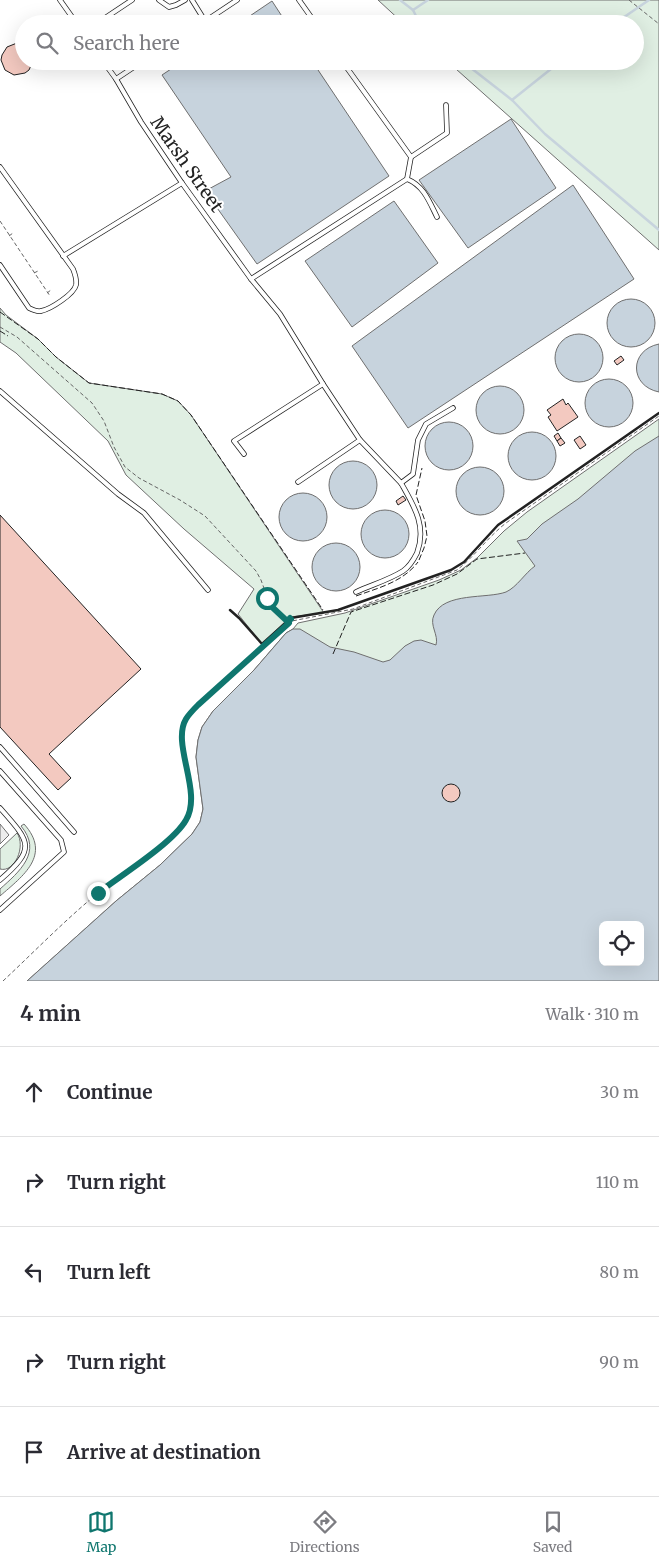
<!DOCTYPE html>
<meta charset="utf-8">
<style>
body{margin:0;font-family:Merriweather,serif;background:#f7f7f7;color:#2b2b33}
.controls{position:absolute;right:15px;bottom:15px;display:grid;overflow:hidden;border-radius:8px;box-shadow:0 5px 20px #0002}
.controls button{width:45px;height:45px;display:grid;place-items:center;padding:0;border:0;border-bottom:1px solid #e1e1e2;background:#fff;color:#2b2b33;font:25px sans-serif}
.stop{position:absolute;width:15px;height:15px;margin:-11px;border:4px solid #0f766e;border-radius:50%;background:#fff}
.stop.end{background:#0f766e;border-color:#fff;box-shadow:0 1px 5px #0008}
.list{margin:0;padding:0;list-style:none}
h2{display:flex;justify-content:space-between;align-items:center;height:65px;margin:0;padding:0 20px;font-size:21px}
h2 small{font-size:16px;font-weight:400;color:#7c7c81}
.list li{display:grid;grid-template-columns:32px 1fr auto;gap:15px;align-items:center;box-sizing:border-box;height:90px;padding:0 20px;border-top:1px solid #e1e1e2}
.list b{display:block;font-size:19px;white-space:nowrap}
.list em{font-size:16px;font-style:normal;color:#7c7c81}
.icon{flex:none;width:28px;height:28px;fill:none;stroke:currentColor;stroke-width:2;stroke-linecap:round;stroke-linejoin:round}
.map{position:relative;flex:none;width:659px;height:981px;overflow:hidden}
.search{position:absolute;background:#fff;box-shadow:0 5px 20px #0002;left:15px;right:15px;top:15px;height:55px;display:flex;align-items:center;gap:12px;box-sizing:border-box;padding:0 18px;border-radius:28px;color:#7c7c81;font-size:19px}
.sheet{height:515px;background:#fff}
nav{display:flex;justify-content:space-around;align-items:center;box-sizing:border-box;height:70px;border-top:1px solid #e1e1e2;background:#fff;font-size:14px;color:#7c7c81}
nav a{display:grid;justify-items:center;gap:2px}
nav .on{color:#0f766e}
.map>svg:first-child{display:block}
.green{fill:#e0efe3;stroke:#6f6f6f}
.parking{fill:#ededed;stroke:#6f6f6f}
.water{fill:#c7d3dd;stroke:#6f6f6f;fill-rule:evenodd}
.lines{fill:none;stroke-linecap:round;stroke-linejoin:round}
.stream{stroke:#c7d3dd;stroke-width:2.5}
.building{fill:#f3c9c0;stroke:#222}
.service-casing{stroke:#222;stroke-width:5.5}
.path{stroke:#646464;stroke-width:1;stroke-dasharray:4 2.5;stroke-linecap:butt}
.service{stroke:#fff;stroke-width:4}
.fence{stroke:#222;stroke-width:1;stroke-dasharray:6 2.5;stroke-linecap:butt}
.wall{stroke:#222;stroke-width:2.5}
.route{stroke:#0f766e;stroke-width:6}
.labels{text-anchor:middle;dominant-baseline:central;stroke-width:4;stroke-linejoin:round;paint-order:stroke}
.street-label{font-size:18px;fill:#222;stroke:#fff}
</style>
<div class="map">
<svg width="659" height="981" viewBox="0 0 659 981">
<rect width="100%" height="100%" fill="#fff"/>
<g class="green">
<polygon points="378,0 659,0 659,250 447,61 635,61 635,24 404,24"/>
<polygon points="0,308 6,315 38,339 56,357 89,383 162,394 178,401 191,415 324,613 290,617 262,644 238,614 254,589 184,529 126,475 108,441 16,353 0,342"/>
<polygon points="659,419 659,511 27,981 116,901 160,865 192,834 200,822 203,809 196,757 198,740 202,727 213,711 254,670 286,633 293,629 298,623 345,613 439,580 461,570 477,558 504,531 527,512"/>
<path d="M24,824C52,855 23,876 0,896V889C19,872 43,852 21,826Z"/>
<path d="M17,833C26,846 15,873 0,869V849Z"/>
</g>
<polygon class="parking" points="0,824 9,835 0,844"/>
<g class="water">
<polygon points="272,1 287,24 238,24"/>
<polygon points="183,61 312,61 389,176 257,264 205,191 231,177 162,75"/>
<polygon points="511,119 556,188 468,248 419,180"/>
<polygon points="573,185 634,279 408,428 352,346"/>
<polygon points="394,201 438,263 352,327 305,261"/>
<circle cx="631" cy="323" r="24"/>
<circle cx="579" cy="358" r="24"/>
<path d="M659,344V392C629,386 629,350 659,344Z"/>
<circle cx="609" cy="403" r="24"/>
<circle cx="500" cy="410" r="24"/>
<circle cx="449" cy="446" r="24"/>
<circle cx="532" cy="456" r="24"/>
<path d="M659,436V981H27L116,901L160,865L192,834L200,822L203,809L196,757L198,740L202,727L213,711L254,670L286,633L293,629H300L330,647L354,652L383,662L390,660L405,646L414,641L421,640L436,645C439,635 429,625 434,615C444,592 487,599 506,592C517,587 525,573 535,566L517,541L527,539L542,524L578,499L635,451ZM603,925H640V962H603Z"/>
<circle cx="353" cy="485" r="24"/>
<circle cx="480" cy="491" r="24"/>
<circle cx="303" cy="517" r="24"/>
<circle cx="385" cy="534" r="24"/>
<circle cx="336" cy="567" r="24"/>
</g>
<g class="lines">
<g class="stream">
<polyline points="400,0 413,10 420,24"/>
<polyline points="413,10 428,0"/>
<polyline points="614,24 649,0"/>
<polyline points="462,61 512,100 545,134 659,230"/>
<polyline points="512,100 561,61"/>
</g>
</g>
<g class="building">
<polygon points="17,43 24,45 24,61 33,61 29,70 25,73 14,75 5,70 1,60 2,55 7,47"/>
<polygon points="621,356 624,360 617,365 614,361"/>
<polygon points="563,399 566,405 568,403 578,417 557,431 548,417 551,415 547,410"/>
<polygon points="558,433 561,438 557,441 554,436"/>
<polygon points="580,436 586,445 580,449 574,440"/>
<polygon points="561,438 565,443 560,446 557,441"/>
<polygon points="403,496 406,500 398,505 396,501"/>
<polygon points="0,515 141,669 49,754 71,778 58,790 0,727"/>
<circle cx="451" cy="793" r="9"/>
</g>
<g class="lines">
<g class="service-casing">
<g id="service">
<polyline points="60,0 77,24"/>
<polyline points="159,0 169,7 176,5 185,0"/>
<polyline points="192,0 205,21"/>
<polyline points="299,0 316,24"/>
<polyline points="96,24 132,0"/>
<polyline points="201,24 237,0"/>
<polyline points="103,61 116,79 141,122 182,183 251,279 280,314 323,384 360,440 298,482"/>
<polyline points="116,79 143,61"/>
<polyline points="411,157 447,133 446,105"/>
<path d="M0,167L73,269C75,274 77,279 76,285C74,294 51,309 41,311C37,312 33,310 29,308L0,265"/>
<path d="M407,179C424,186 429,201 437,217"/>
<polyline points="63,256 182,183"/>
<polyline points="251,279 407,179 411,157 342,61"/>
<polyline points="0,391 118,494 144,513 208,590"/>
<polyline points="360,440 401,483 413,474 418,440 426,424 453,408"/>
<polyline points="244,454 234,441 323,384"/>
<path d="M356,592C371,585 389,580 403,571C409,567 414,559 417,553C427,526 414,506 401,483"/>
<polyline points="0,747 74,832"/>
<polyline points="0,771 61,840 64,852 0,910"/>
<path d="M0,808C30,842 37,848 0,880"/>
</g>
</g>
<g class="path">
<polyline points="629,0 659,24"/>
<polyline points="0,221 50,296"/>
<polyline points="9,236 13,233"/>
<polyline points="34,273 38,271"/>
<polyline points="47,293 51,290"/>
<polyline points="0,327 17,337 92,403 104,421 114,447 125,467 139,478 180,500 205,516 256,571 261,580 269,602 287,621 290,618 291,619 289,622"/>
<path d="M3,981C34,952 65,920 98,893C121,873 173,845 187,820C202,794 176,752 183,726C186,718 192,711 198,705L288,624L292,621L353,609L457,570C475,556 488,537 506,523L659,416"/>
</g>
<use href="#service" class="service"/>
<g class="fence">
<polyline points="0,312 38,339 56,357 89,383 162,394 178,401 191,415 323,610"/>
<polyline points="0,331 8,336"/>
<polyline points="419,560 424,548 427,536 425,521 416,495 422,468"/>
<path d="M356,596C378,588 403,582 418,562"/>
<polyline points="333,654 351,612 433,585 457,574 477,559 525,553"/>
</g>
<polyline class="wall" points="230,610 239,618 262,644 291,618 338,610 451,570 464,562 498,525 659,413"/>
</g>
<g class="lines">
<path class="route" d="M98,893C120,876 173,843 186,820C203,792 171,744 186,719C189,714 194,709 198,705L289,623L288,622L291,619L290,618L287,621L271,606L267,598"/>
</g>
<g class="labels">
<g class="street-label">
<text transform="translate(187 164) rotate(55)">Marsh Street</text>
</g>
</g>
</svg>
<div class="controls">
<button><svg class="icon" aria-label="locate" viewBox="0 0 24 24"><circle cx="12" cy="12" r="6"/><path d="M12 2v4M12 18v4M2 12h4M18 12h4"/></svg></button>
</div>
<div class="stop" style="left:267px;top:598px"></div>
<div class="stop end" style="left:98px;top:893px"></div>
<div class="search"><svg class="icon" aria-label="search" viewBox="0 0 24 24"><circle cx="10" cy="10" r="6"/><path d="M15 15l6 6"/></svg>Search here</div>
</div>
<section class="sheet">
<h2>4 min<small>Walk · 310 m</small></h2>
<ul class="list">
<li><svg class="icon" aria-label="ahead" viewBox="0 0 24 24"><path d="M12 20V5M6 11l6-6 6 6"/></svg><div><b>Continue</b></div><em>30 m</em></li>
<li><svg class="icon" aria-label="right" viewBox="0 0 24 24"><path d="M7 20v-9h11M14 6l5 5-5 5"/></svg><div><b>Turn right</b></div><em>110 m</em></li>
<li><svg class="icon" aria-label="left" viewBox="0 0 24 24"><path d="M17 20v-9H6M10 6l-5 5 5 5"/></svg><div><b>Turn left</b></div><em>80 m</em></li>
<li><svg class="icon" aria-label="right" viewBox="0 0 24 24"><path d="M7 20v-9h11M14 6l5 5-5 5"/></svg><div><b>Turn right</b></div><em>90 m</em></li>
<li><svg class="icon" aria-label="arrive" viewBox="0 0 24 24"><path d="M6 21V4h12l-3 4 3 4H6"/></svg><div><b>Arrive at destination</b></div></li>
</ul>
</section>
<nav>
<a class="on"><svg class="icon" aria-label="map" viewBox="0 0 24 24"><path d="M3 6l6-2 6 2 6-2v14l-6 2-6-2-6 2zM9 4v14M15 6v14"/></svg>Map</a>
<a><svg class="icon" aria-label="directions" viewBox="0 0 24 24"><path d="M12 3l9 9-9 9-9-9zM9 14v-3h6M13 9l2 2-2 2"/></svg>Directions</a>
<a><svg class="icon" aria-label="saved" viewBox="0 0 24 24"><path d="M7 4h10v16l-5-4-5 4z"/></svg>Saved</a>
</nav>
